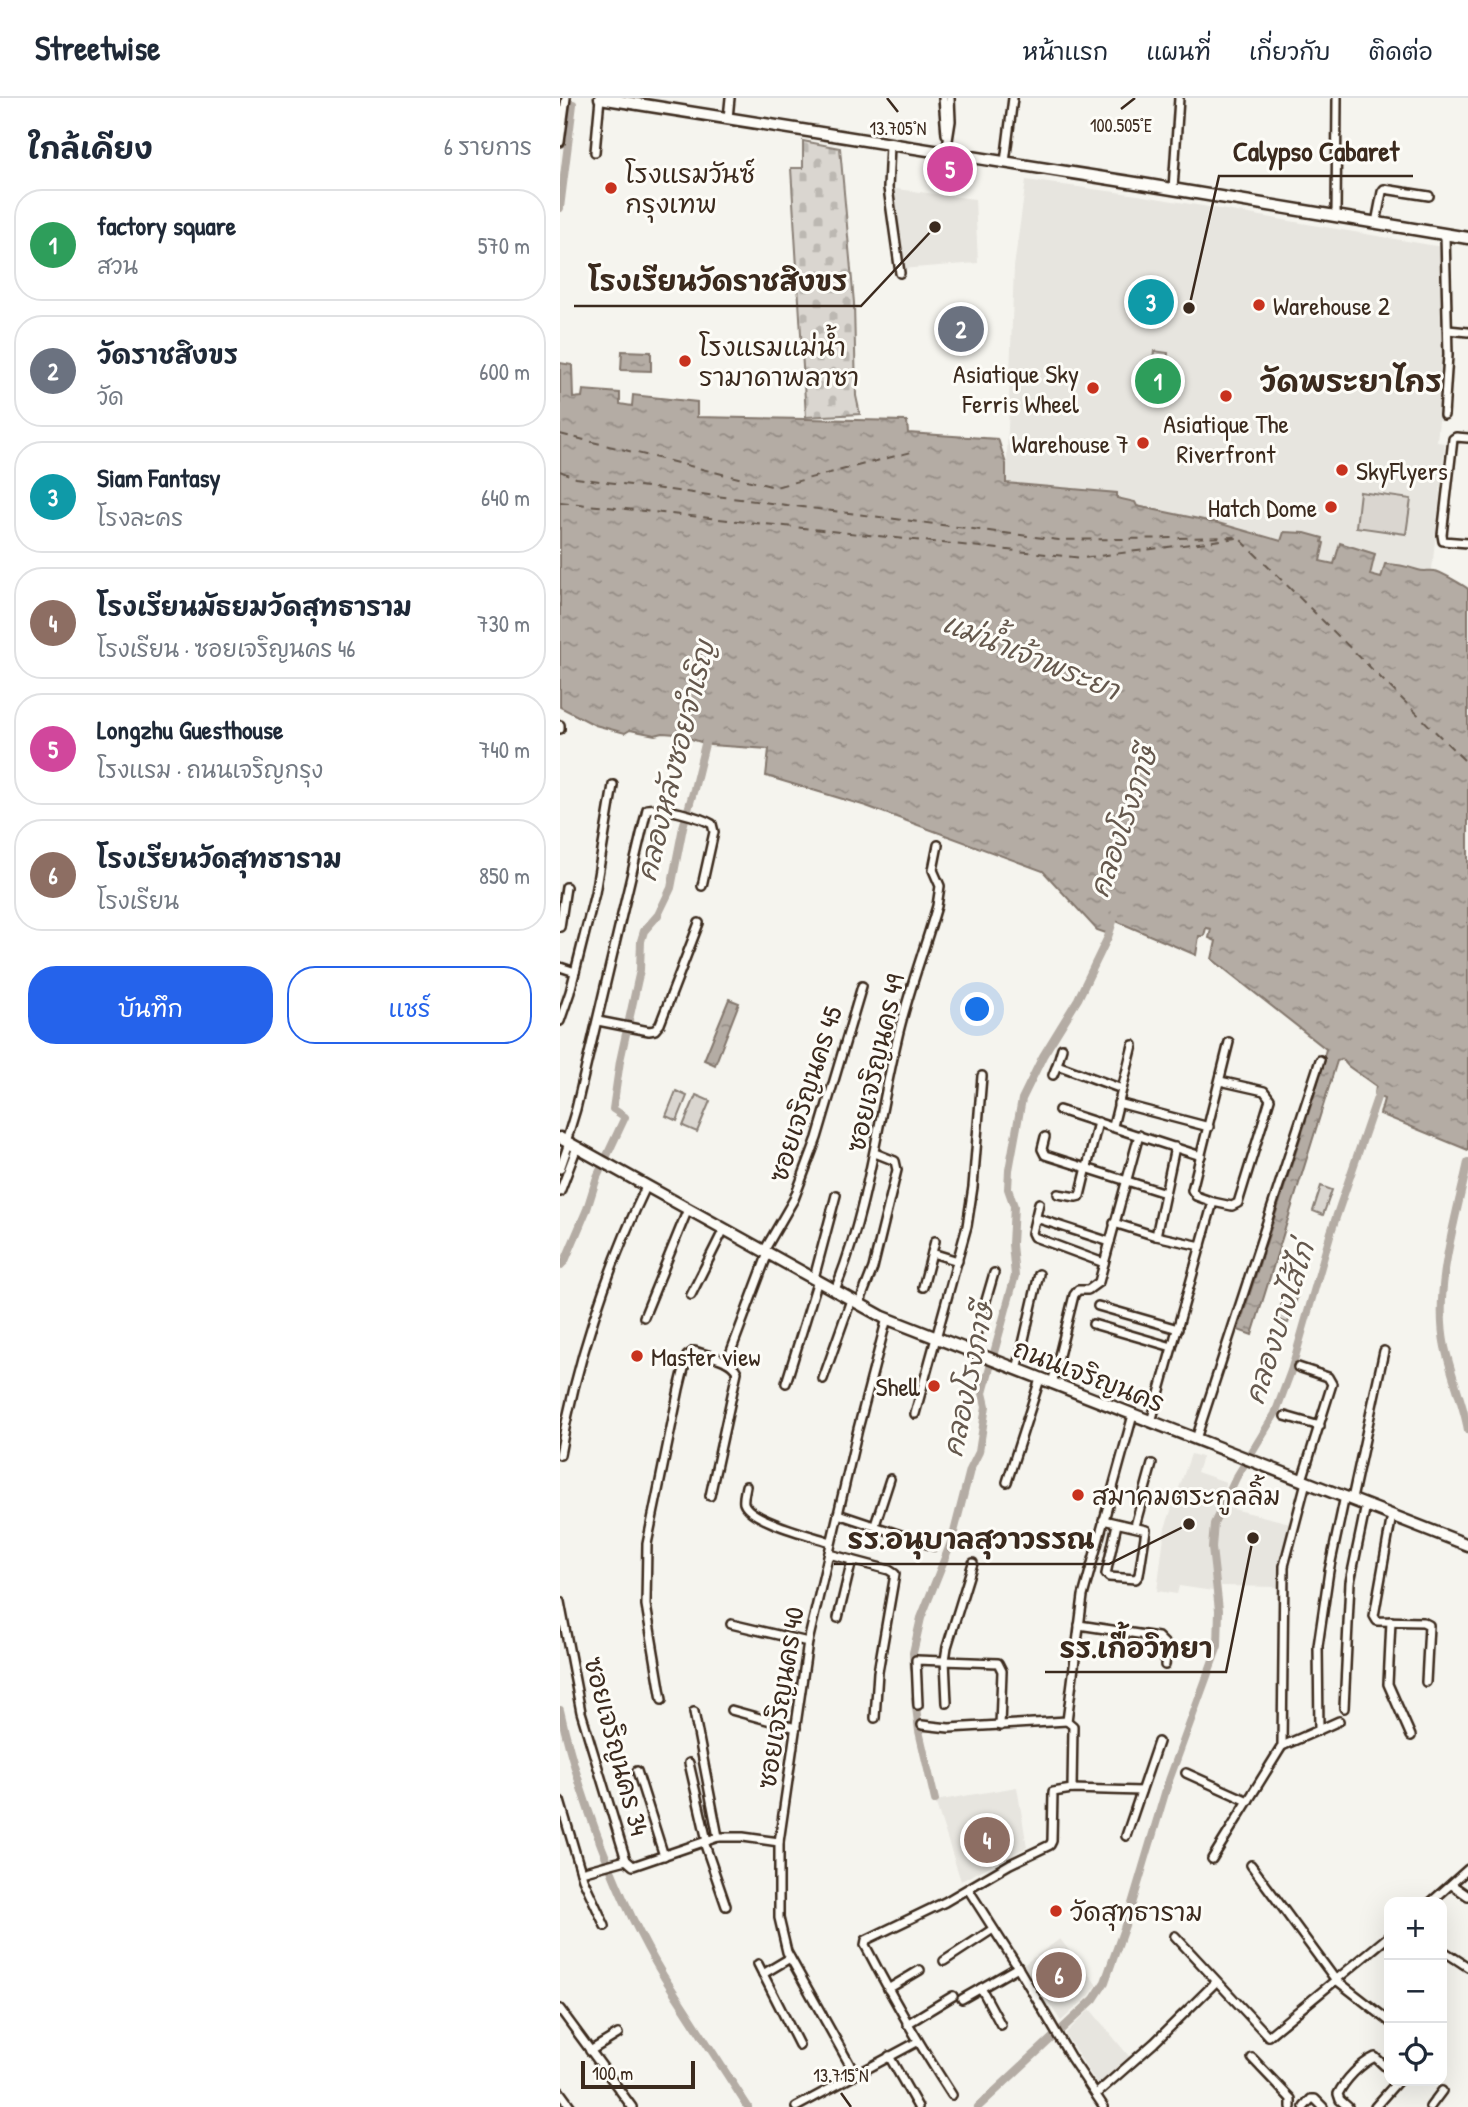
<!DOCTYPE html>
<html lang="th">
<meta charset="utf-8">
<style>
body{margin:0;font-family:"Patrick Hand","Playpen Sans Thai",sans-serif;background:#f2f2f3;color:#1f2937}
.controls{position:absolute;right:21px;bottom:21px;display:grid;overflow:hidden;border-radius:14px;box-shadow:0 7px 28px #0002}
.controls button{width:63px;height:63px;display:grid;place-items:center;padding:0;border:0;border-bottom:2px solid #e0e1e3;background:#fff;color:#1f2937;font:35px sans-serif}
.scale{position:absolute;left:21px;bottom:18px;width:114px;box-sizing:border-box;padding-left:7px;border:4px solid #3b2a1e;border-top:0;font-size:19px;line-height:24px;white-space:nowrap;color:#3b2a1e;-webkit-text-stroke:5px #fdfcf7;paint-order:stroke}
.you{position:absolute;left:418px;top:912px;width:24px;height:24px;margin:-18px;border:5px solid #fff;border-radius:50%;background:#1a73e8;box-shadow:0 0 0 10px #1a73e833}
.badge{display:grid;place-items:center;width:46px;height:46px;border-radius:50%;background:#2563eb;color:#fff;font-size:23px;font-weight:700}
.pin{position:absolute;translate:-50% -50%;border:4px solid #fff;box-shadow:0 2px 7px #0006}
.list{margin:0;padding:0;list-style:none}
h2{display:flex;justify-content:space-between;align-items:center;height:91px;margin:0;padding:0 28px;font-size:30px}
h2 small{font-size:23px;font-weight:400;color:#747a83}
.list li{display:grid;grid-template-columns:46px 1fr auto;gap:21px;align-items:center;box-sizing:border-box;height:112px;margin:0 14px 14px;padding:0 14px;border:2px solid #e0e1e3;border-radius:28px}
.list b{display:block;font-size:26px;white-space:nowrap}
.list p{margin:0;font-size:23px;white-space:nowrap;color:#747a83}
.list em{font-size:23px;font-style:normal;color:#747a83}
.actions{display:flex;gap:14px;padding:21px 28px}
.actions a{flex:1;padding:16px 0;border:2px solid #2563eb;border-radius:28px;text-align:center;font-size:24px;color:#2563eb}
.actions .main{background:#2563eb;color:#fff}
.icon{flex:none;width:38px;height:38px;fill:none;stroke:currentColor;stroke-width:2;stroke-linecap:round;stroke-linejoin:round}
.map{position:relative;flex:none;width:908px;height:2009px;overflow:hidden}
header{display:flex;align-items:center;gap:42px;box-sizing:border-box;height:98px;padding:0 35px;background:#fff;border-bottom:2px solid #e0e1e3}
header strong{font-size:33px}
nav{display:flex;gap:38px;margin-inline-start:auto;font-size:24px}
main{display:flex}
aside{flex:1;background:#fff}
.map>svg:first-child{display:block}
.built{fill:#e7e5df}
.cemetery{fill:url(#cemetery-stones);stroke:#8a8077;stroke-width:2}
.park{fill:#dad6d0;stroke:#8a8077;stroke-width:2}
.water{fill:url(#water-ripples);stroke:#84786e;stroke-width:2}
.lines{fill:none;stroke-linecap:round;stroke-linejoin:round}
.canal{stroke:#b4aca4;stroke-width:8}
.ferry{stroke:#65584d;stroke-width:2;stroke-dasharray:9 7;stroke-linecap:butt}
.minor-casing{stroke:#3b2a1e;stroke-width:12}
.major-casing{stroke:#3b2a1e;stroke-width:15}
.minor{stroke:#fdfcf7;stroke-width:7}
.major{stroke:#fdfcf7;stroke-width:10}
.ticks{fill:none;stroke:#3b2a1e;stroke-width:2.5}
.poi-dot{fill:#c8321e;stroke:#fdfcf7;stroke-width:2.5}
.labels{text-anchor:middle;dominant-baseline:central;stroke-width:6;stroke-linejoin:round;paint-order:stroke}
.poi-label{font-size:26px;fill:#3b2a1e;stroke:#fdfcf7;text-anchor:start}
.street-label{font-size:26px;fill:#3b2a1e;stroke:#fdfcf7}
.water-label{font-size:28px;font-style:italic;fill:#65584d;stroke:#fdfcf7}
.quarter-label{font-size:30px;font-weight:bold;fill:#3b2a1e;stroke:#fdfcf7}
.ticks-label{font-size:18px;text-anchor:middle;fill:#3b2a1e;stroke:#fdfcf7;stroke-width:6;stroke-linejoin:round;paint-order:stroke}
.leader{fill:none;stroke:#3b2a1e;stroke-width:2.5}
.callout-dot{fill:#3b2a1e;stroke:#fdfcf7;stroke-width:2.5}
.callout-label{font-size:28px;text-anchor:middle;font-weight:bold;fill:#3b2a1e;stroke:#fdfcf7;stroke-width:6;stroke-linejoin:round;paint-order:stroke}
</style>
<header>
<strong>Streetwise</strong>
<nav><a>หน้าแรก</a><a>แผนที่</a><a>เกี่ยวกับ</a><a>ติดต่อ</a></nav>
</header>
<main>
<aside>
<h2>ใกล้เคียง<small>6 รายการ</small></h2>
<ul class="list">
<li><span class="badge" style="background:#2e9e5b">1</span><div><b>factory square</b><p>สวน</p></div><em>570 m</em></li>
<li><span class="badge" style="background:#6b7280">2</span><div><b>วัดราชสิงขร</b><p>วัด</p></div><em>600 m</em></li>
<li><span class="badge" style="background:#0f9aa8">3</span><div><b>Siam Fantasy</b><p>โรงละคร</p></div><em>640 m</em></li>
<li><span class="badge" style="background:#8d6e63">4</span><div><b>โรงเรียนมัธยมวัดสุทธาราม</b><p>โรงเรียน · ซอยเจริญนคร 46</p></div><em>730 m</em></li>
<li><span class="badge" style="background:#d1479c">5</span><div><b>Longzhu Guesthouse</b><p>โรงแรม · ถนนเจริญกรุง</p></div><em>740 m</em></li>
<li><span class="badge" style="background:#8d6e63">6</span><div><b>โรงเรียนวัดสุทธาราม</b><p>โรงเรียน</p></div><em>850 m</em></li>
</ul>
<div class="actions"><a class="main">บันทึก</a><a>แชร์</a></div>
</aside>
<div class="map">
<svg width="908" height="2009" viewBox="0 0 908 2009">
<defs>
<pattern id="cemetery-stones" width="16" height="16" patternUnits="userSpaceOnUse" patternTransform="scale(1.75)"><rect width="16" height="16" fill="#dad6d0"/><path d="M2 7V4a2 2 0 0 1 4 0v3zM10 15v-3a2 2 0 0 1 4 0v3z" fill="#bcb8b2"/></pattern>
<pattern id="water-ripples" width="26" height="14" patternUnits="userSpaceOnUse" patternTransform="scale(1.75)"><rect width="26" height="14" fill="#b4aca4"/><path d="M2 4q2-2 4 0t4 0M15 11q2-2 4 0t4 0" fill="none" stroke="#948c85"/></pattern>
</defs>
<rect width="100%" height="100%" fill="#f5f4ee"/>
<filter id="ink" filterUnits="userSpaceOnUse"><feTurbulence type="fractalNoise" baseFrequency=".0143" numOctaves="2"/><feDisplacementMap in="SourceGraphic" scale="14" xChannelSelector="R" yChannelSelector="G"/><feConvolveMatrix kernelMatrix="1 2 1 2 8 2 1 2 1" color-interpolation-filters="sRGB"/></filter>
<g filter="url(#ink)">
<g class="built">
<polygon points="466,82 578,97 882,149 885,255 877,344 885,345 872,472 861,474 852,469 821,480 809,477 815,456 781,446 774,466 759,463 764,446 745,435 724,434 722,443 658,425 576,408 575,404 557,400 557,395 446,384 454,169"/>
<polygon points="328,90 415,101 418,165 340,171"/>
<polygon points="631,1356 642,1359 637,1374 666,1384 652,1423 649,1454 653,1493 619,1488 617,1496 597,1493 605,1430"/>
<polygon points="665,1409 734,1426 723,1489 661,1488 655,1461 658,1428"/>
<polygon points="457,1689 467,1749 401,1783 375,1703"/>
<polygon points="500,1841 537,1887 529,1898 501,1923 463,1867"/>
<polygon points="530,1911 572,1962 540,1991 505,1936"/>
</g>
<polygon class="cemetery" points="243,43 280,50 294,205 296,298 300,316 246,319 231,70 243,70"/>
<g class="park">
<polygon points="594,253 608,255 604,298 589,296"/>
<polygon points="800,394 851,401 846,436 796,429"/>
<polygon points="116,993 127,998 117,1023 106,1018"/>
<polygon points="136,997 150,1003 137,1034 123,1028"/>
<polygon points="761,1088 772,1092 763,1117 753,1113"/>
<polygon points="725,1196 737,1200 728,1225 716,1221"/>
</g>
<g class="water">
<polygon points="62,253 91,254 91,273 61,272"/>
<path d="M0,265L12,267L13,300L22,299L23,292L60,295V306L72,308L73,297L137,304V319L347,323L348,335L438,341L446,366V385L557,395V400L575,404L577,408L658,425L721,443L724,434L745,435L763,440L762,444L764,445L760,463L774,466L780,445L815,456L810,477L821,480L825,466C837,466 846,468 858,472C864,474 869,472 875,473C879,473 905,488 908,491V1052L820,1016L824,1001L815,997L816,988L788,968L782,961L777,963L692,1237L678,1232L755,995L766,951L652,861L656,843L649,840L651,831L646,830L644,838H639L636,857L554,822L546,835L537,832L483,773L306,708L206,678L209,651L150,647L116,636L103,635L95,637L70,632L65,635L35,627L0,609Z"/>
<polygon points="169,901 179,905 155,967 144,962"/>
</g>
<g class="lines">
<g class="canal">
<polyline points="0,110 13,6"/>
<path d="M908,1064C896,1120 873,1192 885,1249C891,1277 903,1304 908,1332"/>
<polyline points="0,1168 5,1163 27,1111 37,1079 65,1019 53,1011 60,963 80,872 81,843 84,833 98,817 111,790 123,729 134,691 147,638"/>
<polyline points="354,1571 353,1555 361,1520 392,1442 410,1372 419,1354 426,1308 423,1295 455,1178 452,1146 454,1108 448,1091 449,1072 462,1001 483,958 518,901 548,839 556,814"/>
<polyline points="355,1601 359,1633 375,1702"/>
<path d="M0,1612C19,1698 58,1803 104,1879C132,1922 160,1965 188,2009"/>
<polyline points="418,2009 534,1901 545,1884 569,1816 608,1685 658,1548 659,1512 652,1450 654,1426 676,1380 715,1316 731,1273 771,1134 821,988"/>
</g>
<g class="ferry">
<polyline points="0,336 215,389 355,353"/>
<polyline points="0,373 16,380 499,442 678,439 908,666"/>
<polyline points="0,404 523,460 677,440"/>
</g>
<g class="minor-casing">
<g id="minor">
<polyline points="383,0 386,36"/>
<polyline points="168,20 170,0"/>
<polyline points="0,44 6,0"/>
<polyline points="330,47 328,90 340,175"/>
<polyline points="35,54 40,0"/>
<polyline points="386,55 391,23 390,0"/>
<polyline points="445,64 453,0"/>
<polyline points="613,91 619,0"/>
<polyline points="776,118 777,0"/>
<polyline points="816,125 822,94 824,91 869,98"/>
<polyline points="888,232 908,234"/>
<polyline points="884,317 888,257 885,137"/>
<polyline points="908,340 896,339 893,341 882,437 883,443 908,445"/>
<polyline points="0,627 0,631"/>
<polyline points="0,829 6,789"/>
<polyline points="0,869 15,874"/>
<polyline points="0,923 10,894 35,795 53,687"/>
<polyline points="38,923 89,933 95,932 100,926 139,825"/>
<polyline points="502,950 497,967 562,991"/>
<polyline points="493,977 497,967"/>
<polyline points="558,1005 649,1029"/>
<polyline points="499,1012 641,1058"/>
<polyline points="553,1028 573,947"/>
<polyline points="485,1039 482,1051 485,1057 605,1095"/>
<path d="M6,1044L16,1011L87,711C101,708 140,719 152,726L154,734L142,788"/>
<polyline points="0,1071 9,1045"/>
<polyline points="0,1094 17,1049"/>
<polyline points="498,1096 516,1099 520,1098 538,1024"/>
<polyline points="653,1104 672,1108 678,1105 710,1001 704,993 660,983"/>
<polyline points="479,1105 472,1135 474,1139 544,1165"/>
<polyline points="476,1120 550,1144"/>
<polyline points="554,1125 596,1138 641,1148"/>
<polyline points="596,1138 615,1049"/>
<polyline points="204,1153 234,1101 242,1080 257,1040 302,888"/>
<polyline points="372,1155 398,1163"/>
<polyline points="254,1180 276,1097"/>
<polyline points="363,1189 375,1143"/>
<path d="M275,1192C308,1112 317,1026 337,942C347,897 364,853 377,808L380,788L373,772L378,747"/>
<polyline points="131,1197 164,1131"/>
<polyline points="299,1206 313,1170 337,1072 335,1063 315,1055"/>
<polyline points="538,1208 618,1231"/>
<polyline points="84,1219 128,1111"/>
<polyline points="533,1226 612,1249"/>
<polyline points="411,1254 434,1175"/>
<polyline points="167,1264 208,1155"/>
<polyline points="738,1269 768,1279 772,1286 742,1382"/>
<polyline points="457,1272 479,1176"/>
<polyline points="263,1281 291,1202"/>
<polyline points="226,1285 258,1182"/>
<polyline points="492,1286 514,1197 518,1192 528,1192 539,1184 579,1037"/>
<polyline points="355,1316 407,1128 413,1089 422,978"/>
<polyline points="725,1318 760,1328"/>
<polyline points="591,1324 653,1104 636,1098 632,1092 669,944"/>
<polyline points="636,1341 760,962"/>
<path d="M0,1357C15,1268 47,1171 86,1089"/>
<polyline points="447,1384 480,1281"/>
<path d="M186,1388C185,1394 183,1400 184,1405C190,1423 253,1438 271,1444"/>
<polyline points="792,1401 824,1253"/>
<polyline points="278,1416 374,1448"/>
<polyline points="832,1417 814,1518 817,1523 863,1524 869,1527 866,1584"/>
<polyline points="543,1422 586,1432 579,1477 576,1481 549,1479 546,1476 557,1426"/>
<polyline points="315,1427 330,1381"/>
<polyline points="575,1428 592,1366"/>
<polyline points="269,1456 329,1472 335,1476 318,1574 315,1620"/>
<polyline points="0,1504 21,1614 66,1762"/>
<polyline points="278,1520 292,1462"/>
<polyline points="831,1523 828,1586 851,1638"/>
<polyline points="171,1526 248,1544"/>
<polyline points="519,1527 598,1539 607,1548 605,1567"/>
<path d="M102,1602L86,1507L87,1446L119,1291L127,1258L134,1253C148,1258 170,1260 177,1274L150,1398"/>
<polyline points="387,1605 385,1562 387,1549 413,1465"/>
<polyline points="358,1607 356,1562 438,1565 442,1573 440,1628"/>
<polyline points="784,1610 790,1484 806,1407"/>
<polyline points="171,1612 236,1630"/>
<polyline points="134,1614 158,1739"/>
<polyline points="362,1627 389,1630 507,1623"/>
<polyline points="759,1632 779,1623"/>
<polyline points="722,1648 759,1632 758,1548 769,1473 785,1398"/>
<polyline points="129,1665 147,1743"/>
<polyline points="77,1673 104,1758"/>
<polyline points="626,1675 688,1703"/>
<polyline points="512,1691 513,1628 507,1623 523,1498 573,1317"/>
<polyline points="0,1703 23,1781 45,1828"/>
<polyline points="566,1738 598,1644"/>
<polyline points="144,1744 166,1808"/>
<polyline points="652,1761 722,1648 724,1468 746,1384"/>
<polyline points="691,1767 775,1881 829,1923"/>
<polyline points="21,1774 66,1762 73,1768 158,1739 183,1739 219,1744"/>
<polyline points="892,1787 908,1798"/>
<polyline points="408,1791 456,1866 511,1960 544,2009"/>
<polyline points="871,1804 908,1771"/>
<polyline points="615,1838 708,1938 829,1838"/>
<polyline points="882,1852 908,1869"/>
<polyline points="384,1863 433,1831"/>
<polyline points="198,1866 239,1947"/>
<polyline points="203,1876 230,1860"/>
<polyline points="421,1890 441,1927"/>
<polyline points="328,1891 360,1872"/>
<polyline points="402,1901 458,1869"/>
<polyline points="0,1911 72,2009"/>
<polyline points="347,1926 393,1898"/>
<polyline points="30,1953 58,1936"/>
<polyline points="329,1958 358,2009"/>
<polyline points="692,1960 731,2001 731,2009"/>
<polyline points="295,1976 227,1854 219,1820 219,1744 248,1544 298,1331 327,1220"/>
<polyline points="0,1994 11,2009"/>
<polyline points="536,1996 594,1945 656,1884"/>
<path d="M392,1997C360,1948 332,1899 305,1847L306,1842L385,1804L450,1766L490,1747L492,1743L493,1694L512,1691L581,1693"/>
<polyline points="236,2009 357,1944"/>
<polyline points="744,2009 751,2001 755,2001 763,2009"/>
<path d="M788,2009L780,2002L778,1996C785,1982 800,1966 815,1959L829,1972"/>
<polyline points="815,2009 838,1983"/>
<polyline points="870,2009 882,1993"/>
</g>
</g>
<g class="major-casing">
<g id="major">
<polyline points="40,0 582,86 908,140"/>
<polyline points="0,1040 323,1219 908,1447"/>
</g>
</g>
<use href="#minor" class="minor"/>
<use href="#major" class="major"/>
</g>
</g>
<path class="ticks" d="M327,0L338,14M561,11L575,0M281,1995L291,2009"/>
<g class="poi-dot">
<circle cx="51" cy="90" r="7"/>
<circle cx="699" cy="207" r="7"/>
<circle cx="125" cy="263" r="7"/>
<circle cx="533" cy="290" r="7"/>
<circle cx="666" cy="298" r="7"/>
<circle cx="583" cy="345" r="7"/>
<circle cx="782" cy="372" r="7"/>
<circle cx="771" cy="409" r="7"/>
<circle cx="77" cy="1258" r="7"/>
<circle cx="374" cy="1288" r="7"/>
<circle cx="518" cy="1397" r="7"/>
<circle cx="496" cy="1813" r="7"/>
</g>
<g class="labels">
<g class="poi-label">
<text x="65" y="75">โรงแรมวันซ์<tspan x="65" dy="30">กรุงเทพ</tspan></text>
<text x="713" y="207">Warehouse 2</text>
<text x="139" y="248">โรงแรมแม่น้ำ<tspan x="139" dy="30">รามาดาพลาซา</tspan></text>
<text x="519" y="275" text-anchor="end">Asiatique Sky<tspan x="519" dy="30">Ferris Wheel</tspan></text>
<text x="666" y="325" text-anchor="middle">Asiatique The<tspan x="666" dy="30">Riverfront</tspan></text>
<text x="569" y="345" text-anchor="end">Warehouse 7</text>
<text x="796" y="372">SkyFlyers</text>
<text x="757" y="409" text-anchor="end">Hatch Dome</text>
<text x="91" y="1258">Master view</text>
<text x="360" y="1288" text-anchor="end">Shell</text>
<text x="532" y="1397">สมาคมตระกูลลิ้ม</text>
<text x="510" y="1813">วัดสุทธาราม</text>
</g>
<g class="street-label">
<text transform="translate(315 965) rotate(-77)">ซอยเจริญนคร 49</text>
<text transform="translate(245 996) rotate(-72)">ซอยเจริญนคร 45</text>
<text transform="translate(529 1277) rotate(21)">ถนนเจริญนคร</text>
<text transform="translate(220 1600) rotate(-81)">ซอยเจริญนคร 40</text>
<text transform="translate(57 1648) rotate(75)">ซอยเจริญนคร 34</text>
</g>
<g class="water-label">
<text transform="translate(471 558) rotate(22)">แม่น้ำเจ้าพระยา</text>
<text transform="translate(115 663) rotate(-76)">คลองหลังซอยจำเริญ</text>
<text transform="translate(563 724) rotate(-71)">คลองโรงภาษี</text>
<text transform="translate(719 1225) rotate(-72)">คลองบางไส้ไก่</text>
<text transform="translate(408 1282) rotate(-78)">คลองโรงภาษี</text>
</g>
<g class="quarter-label">
<text x="791" y="283">วัดพระยาไกร</text>
</g>
</g>
<g class="ticks-label">
<text x="561" y="34">100.505°E</text>
<text x="338" y="37">13.705°N</text>
<text x="281" y="1984">13.715°N</text>
</g>
<path class="leader" d="M629 210L659 78H853M375 129L301 208H14M629 1426L549 1466H274M693 1440L666 1574H485"/>
<g class="callout-dot">
<circle cx="629" cy="210" r="7"/>
<circle cx="375" cy="129" r="7"/>
<circle cx="629" cy="1426" r="7"/>
<circle cx="693" cy="1440" r="7"/>
</g>
<g class="callout-label">
<text x="756" y="63">Calypso Cabaret</text>
<text x="158" y="193">โรงเรียนวัดราชสิงขร</text>
<text x="411" y="1451">รร.อนุบาลสุวาวรรณ</text>
<text x="576" y="1560">รร.เกื้อวิทยา</text>
</g>
</svg>
<div class="controls">
<button>+</button>
<button>−</button>
<button><svg class="icon" aria-label="locate" viewBox="0 0 24 24"><circle cx="12" cy="12" r="6"/><path d="M12 2v4M12 18v4M2 12h4M18 12h4"/></svg></button>
</div>
<div class="scale">100 m</div>
<div class="you"></div>
<div class="pin badge" style="left:598px;top:283px;background:#2e9e5b">1</div>
<div class="pin badge" style="left:401px;top:231px;background:#6b7280">2</div>
<div class="pin badge" style="left:591px;top:204px;background:#0f9aa8">3</div>
<div class="pin badge" style="left:427px;top:1742px;background:#8d6e63">4</div>
<div class="pin badge" style="left:390px;top:71px;background:#d1479c">5</div>
<div class="pin badge" style="left:499px;top:1877px;background:#8d6e63">6</div>
</div>
</main>
